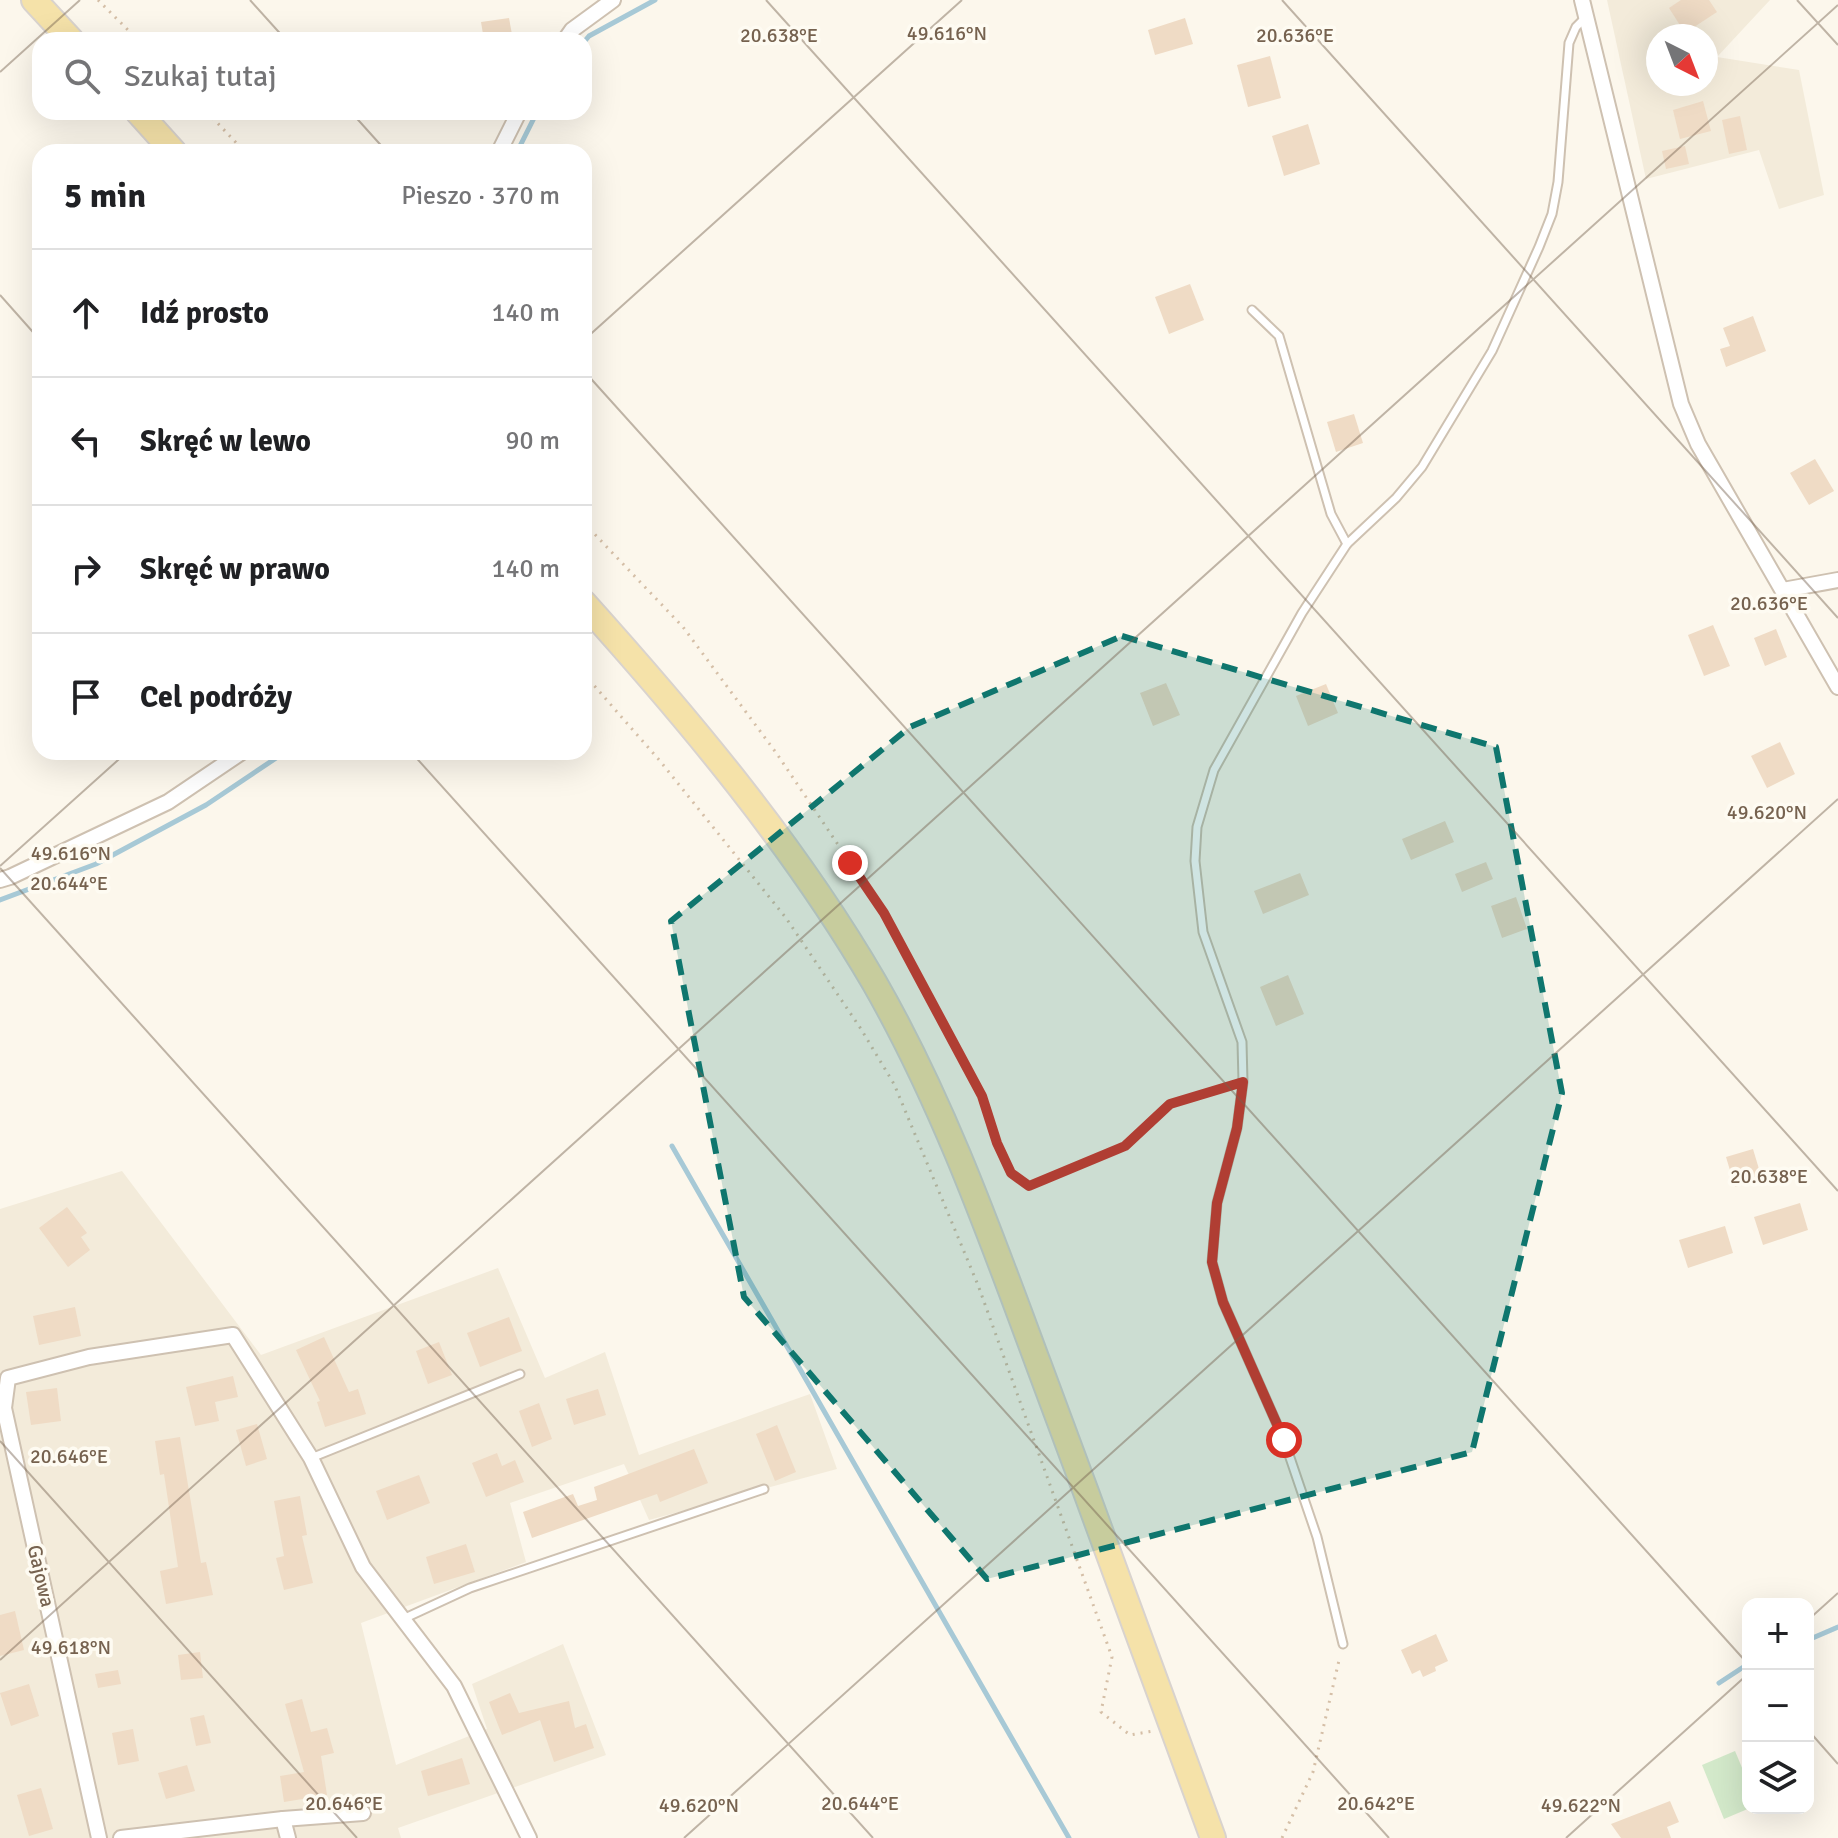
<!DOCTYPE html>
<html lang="pl">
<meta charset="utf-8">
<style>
body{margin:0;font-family:Signika,sans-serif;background:#f6f6f6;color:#202124}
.controls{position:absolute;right:24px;bottom:24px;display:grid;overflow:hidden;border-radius:16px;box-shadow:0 8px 32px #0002}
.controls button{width:72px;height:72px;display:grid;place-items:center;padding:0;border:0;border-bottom:2px solid #e0e0e0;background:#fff;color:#202124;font:40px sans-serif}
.compass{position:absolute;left:1646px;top:24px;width:72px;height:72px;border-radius:50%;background:#fff;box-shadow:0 8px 32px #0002;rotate:138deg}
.stop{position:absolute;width:24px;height:24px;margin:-18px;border:6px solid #d93025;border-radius:50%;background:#fff}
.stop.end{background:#d93025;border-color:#fff;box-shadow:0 2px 8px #0008}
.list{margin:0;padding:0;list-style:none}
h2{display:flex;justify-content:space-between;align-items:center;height:104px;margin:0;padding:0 32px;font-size:34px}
h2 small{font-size:26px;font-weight:400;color:#757577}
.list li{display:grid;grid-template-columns:52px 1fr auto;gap:24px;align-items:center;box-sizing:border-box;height:128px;padding:0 32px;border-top:2px solid #e0e0e0}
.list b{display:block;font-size:30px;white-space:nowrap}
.list em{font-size:26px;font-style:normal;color:#757577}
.icon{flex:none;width:44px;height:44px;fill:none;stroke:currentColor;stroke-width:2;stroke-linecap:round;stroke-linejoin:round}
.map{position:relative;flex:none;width:1838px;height:1838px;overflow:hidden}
.search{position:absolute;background:#fff;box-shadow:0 8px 32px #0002;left:32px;top:32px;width:560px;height:88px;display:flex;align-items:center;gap:20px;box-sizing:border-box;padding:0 28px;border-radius:24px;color:#757577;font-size:30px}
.panel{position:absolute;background:#fff;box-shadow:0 8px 32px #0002;left:32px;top:144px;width:560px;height:616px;border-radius:24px}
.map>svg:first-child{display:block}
.residential{fill:#f3ebda;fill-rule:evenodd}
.green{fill:#d3e9ca}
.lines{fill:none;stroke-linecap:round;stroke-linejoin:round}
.stream{stroke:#a7c9d6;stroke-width:5}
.building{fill:#efdbc5}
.lane-casing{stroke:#cec1b1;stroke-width:11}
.street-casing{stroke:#cec1b1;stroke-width:18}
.primary-casing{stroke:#d9d3ce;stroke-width:28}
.path{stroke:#d5bfa7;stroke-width:3;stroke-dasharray:2 6;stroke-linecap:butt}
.lane{stroke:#fff;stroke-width:7}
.street{stroke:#fff;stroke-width:14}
.primary{stroke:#f5e2a9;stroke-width:24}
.route{stroke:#d93025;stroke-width:10}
.marked{fill:#0f766e;fill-opacity:0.2;stroke:#0f766e;stroke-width:6;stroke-dasharray:16 10;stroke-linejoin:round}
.ticks{fill:none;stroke:#76624f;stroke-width:2;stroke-opacity:0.45}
.labels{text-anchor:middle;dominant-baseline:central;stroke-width:7;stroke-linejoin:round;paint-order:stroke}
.street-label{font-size:20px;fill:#76624f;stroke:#fefbf2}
.ticks-label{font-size:20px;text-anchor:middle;fill:#76624f;stroke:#fefbf2;stroke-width:7;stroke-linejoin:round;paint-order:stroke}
</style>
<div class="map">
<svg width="1838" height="1838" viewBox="0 0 1838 1838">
<rect width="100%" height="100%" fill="#fcf7ec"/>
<g class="residential">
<path d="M1607,0H1770L1717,57L1799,70L1824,195L1779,209L1759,150L1646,179ZM1658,36H1706V84H1658Z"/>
<polygon points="122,1171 261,1355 498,1268 545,1378 605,1352 639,1455 810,1394 837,1469 649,1520 624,1464 510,1503 526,1562 361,1623 396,1765 487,1729 472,1684 563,1644 606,1755 398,1828 401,1838 0,1838 0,1209"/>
</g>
<polygon class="green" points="1735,1751 1748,1782 1750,1808 1724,1819 1702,1765"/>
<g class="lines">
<g class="stream">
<polyline points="584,42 589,36 655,0"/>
<polyline points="517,152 537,112"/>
<polyline points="0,900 96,864 206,805 285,752"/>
<polyline points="672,1146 1069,1838"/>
<polyline points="1808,1640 1838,1627"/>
<polyline points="1719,1683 1748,1664"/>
</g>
</g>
<g class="building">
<polygon points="1681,0 1709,0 1717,12 1685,33 1669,8"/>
<polygon points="509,18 513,40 484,40 481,22"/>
<polygon points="1185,18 1193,44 1155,55 1148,30"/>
<polygon points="1270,56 1281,98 1248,107 1237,65"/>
<polygon points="1703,101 1711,131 1680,139 1673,110"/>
<polygon points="1740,116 1747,150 1729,154 1722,120"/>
<polygon points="1308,124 1320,164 1284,176 1272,136"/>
<polygon points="1685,146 1689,164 1666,169 1662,151"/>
<polygon points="1190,284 1204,320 1169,334 1155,297"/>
<polygon points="1753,316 1766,351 1726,367 1720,349 1730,346 1723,328"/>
<polygon points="1354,414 1363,443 1336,452 1327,422"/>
<polygon points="1815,459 1834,491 1809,505 1790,473"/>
<polygon points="1713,625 1730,666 1704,676 1688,635"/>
<polygon points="1776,629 1787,657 1765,666 1754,638"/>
<polygon points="1166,683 1180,715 1153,726 1140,693"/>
<polygon points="1326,684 1338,713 1308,726 1296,696"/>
<polygon points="1780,742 1795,774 1767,788 1751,756"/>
<polygon points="1445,821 1454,842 1411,860 1402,839"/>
<polygon points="1486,862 1493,879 1462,892 1455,874"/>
<polygon points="1300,873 1309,895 1263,914 1254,891"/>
<polygon points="1516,897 1527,929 1502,938 1491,906"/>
<polygon points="1288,975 1304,1014 1276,1026 1260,987"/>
<polygon points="1753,1149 1762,1179 1735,1187 1726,1157"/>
<polygon points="1800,1203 1808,1230 1763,1245 1754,1217"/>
<polygon points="67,1207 87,1233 81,1237 90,1250 68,1267 39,1228"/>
<polygon points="1725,1226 1733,1253 1688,1268 1679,1240"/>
<polygon points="75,1307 81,1336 39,1345 33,1316"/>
<polygon points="509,1317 522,1351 480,1367 467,1333"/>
<polygon points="324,1337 349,1392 358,1389 366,1414 325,1427 317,1402 320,1401 296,1350"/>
<polygon points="439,1342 452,1375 428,1384 416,1351"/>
<polygon points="233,1376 238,1397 215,1402 219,1421 195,1426 186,1387"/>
<polygon points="57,1388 61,1421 31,1425 26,1392"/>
<polygon points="598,1389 606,1415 574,1425 566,1399"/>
<polygon points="539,1403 552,1439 532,1447 519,1411"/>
<polygon points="257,1424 267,1459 246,1466 236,1430"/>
<polygon points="777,1425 796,1472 775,1481 756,1434"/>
<polygon points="180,1437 201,1563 206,1562 213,1595 166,1604 160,1571 178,1567 164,1474 160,1475 155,1441"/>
<polygon points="694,1449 708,1483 660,1502 657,1494 532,1538 523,1512 573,1494 578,1506 597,1500 594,1487"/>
<polygon points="497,1453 502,1466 515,1460 524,1482 486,1497 472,1463"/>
<polygon points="419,1475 430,1503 387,1520 376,1491"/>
<polygon points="300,1496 307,1535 302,1536 313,1583 284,1590 276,1558 284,1556 274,1501"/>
<polygon points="466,1544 475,1572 434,1584 426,1557"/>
<polygon points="15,1611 24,1650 0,1656 0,1615"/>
<polygon points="1436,1634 1448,1661 1435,1667 1436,1671 1423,1677 1420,1670 1412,1674 1401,1650"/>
<polygon points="200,1652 203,1678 181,1680 178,1655"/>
<polygon points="118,1670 121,1684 98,1688 95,1674"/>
<polygon points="29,1684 39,1716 11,1726 0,1693"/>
<polygon points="510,1693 519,1713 569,1701 575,1728 586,1724 594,1748 554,1762 540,1720 502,1735 489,1702"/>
<polygon points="302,1699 311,1732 327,1728 334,1753 321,1756 327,1795 284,1802 280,1776 304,1772 285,1704"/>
<polygon points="204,1715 211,1743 196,1746 190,1718"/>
<polygon points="133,1729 139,1761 118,1765 112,1733"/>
<polygon points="462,1758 470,1784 428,1796 421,1771"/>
<polygon points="187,1765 195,1791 166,1799 158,1773"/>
<polygon points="41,1788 53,1829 29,1836 17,1795"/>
<polygon points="1670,1801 1679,1822 1667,1827 1671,1838 1621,1838 1611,1824"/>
</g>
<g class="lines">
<g class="lane-casing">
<g id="lane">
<polyline points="1252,310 1279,336 1331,514 1347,544"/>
<polyline points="311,1458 520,1374"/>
<polyline points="403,1619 470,1588 764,1489"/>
<polyline points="1343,1644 1317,1537 1284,1440 1223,1302 1212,1262 1217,1203 1237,1128 1243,1082 1242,1042 1203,932 1195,861 1197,827 1214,770 1302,613 1347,544 1396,498 1422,467 1492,351 1539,247 1552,214 1558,182 1569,43 1576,27 1586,17"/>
</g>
</g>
<g class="street-casing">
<g id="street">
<polyline points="1582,0 1681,404 1698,444 1838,687"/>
<polyline points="565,40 572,30 613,0"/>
<polyline points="499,152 519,112"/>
<polyline points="1783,590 1838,580"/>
<polyline points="0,880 10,877 168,802 242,752"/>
<polyline points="283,1819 288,1838"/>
<polyline points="99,1838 4,1408 8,1378 89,1357 233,1335 311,1458 363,1567 454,1686 529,1838"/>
<polyline points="121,1838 283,1819 363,1813"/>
</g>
</g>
<g class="primary-casing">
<g id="primary">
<polyline points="34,0 71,40"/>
<polyline points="138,112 174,152"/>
<path d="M584,603C690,721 794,845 874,982C943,1102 990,1234 1038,1363C1097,1521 1155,1679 1213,1838"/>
</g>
</g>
<g class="path">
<polyline points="98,0 138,40"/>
<polyline points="207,112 245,152"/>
<polyline points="584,523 683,627 777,754 884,913 982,1096 997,1143 1011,1173 1029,1186 1125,1146 1170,1104 1232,1085"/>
<polyline points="584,674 660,761 786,918 861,1029 894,1084 978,1285 1112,1657 1101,1712 1130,1735 1153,1731"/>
<polyline points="1282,1838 1313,1772 1340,1656"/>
</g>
<use href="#lane" class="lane"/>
<use href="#street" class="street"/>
<use href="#primary" class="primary"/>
</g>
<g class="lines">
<polyline class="route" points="850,863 884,913 982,1096 997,1143 1011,1173 1029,1186 1125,1146 1170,1104 1243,1082 1237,1128 1217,1203 1212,1262 1223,1302 1284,1440"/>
</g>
<path class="marked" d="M1122,636L1496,747L1562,1093L1472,1452L987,1579L744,1297L671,921L910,727Z"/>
<path class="ticks" d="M250,0L286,40M766,0L1838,1191M1282,0L1838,618M1797,0L1838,45M0,72L80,0M351,112L387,152M0,295L40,340M584,340L962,0M584,371L1748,1664M411,752L1389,1838M0,866L127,752M0,868L873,1838M0,1441L357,1838M1808,1620L1838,1593M0,1660L1838,5M1808,1730L1838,1764M684,1838L1838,799M1566,1838L1748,1674"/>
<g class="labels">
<g class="street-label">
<text transform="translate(41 1576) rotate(77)">Gajowa</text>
</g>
</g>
<g class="ticks-label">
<text x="947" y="40">49.616°N</text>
<text x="779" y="42">20.638°E</text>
<text x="1295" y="42">20.636°E</text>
<text x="1769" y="610">20.636°E</text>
<text x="1767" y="819">49.620°N</text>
<text x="71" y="860">49.616°N</text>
<text x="69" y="890">20.644°E</text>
<text x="1769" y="1183">20.638°E</text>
<text x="69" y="1463">20.646°E</text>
<text x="71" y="1654">49.618°N</text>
<text x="344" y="1810">20.646°E</text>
<text x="860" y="1810">20.644°E</text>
<text x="1376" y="1810">20.642°E</text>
<text x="699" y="1812">49.620°N</text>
<text x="1581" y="1812">49.622°N</text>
</g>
</svg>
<div class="controls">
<button>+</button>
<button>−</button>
<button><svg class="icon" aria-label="layers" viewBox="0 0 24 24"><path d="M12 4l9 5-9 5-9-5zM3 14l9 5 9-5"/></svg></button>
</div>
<svg class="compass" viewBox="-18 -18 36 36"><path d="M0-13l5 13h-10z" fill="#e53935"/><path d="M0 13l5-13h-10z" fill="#757577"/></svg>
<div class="stop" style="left:1284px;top:1440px"></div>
<div class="stop end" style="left:850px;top:863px"></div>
<div class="search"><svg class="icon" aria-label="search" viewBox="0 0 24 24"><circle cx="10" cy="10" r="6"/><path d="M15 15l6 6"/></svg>Szukaj tutaj</div>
<section class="panel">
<h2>5 min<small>Pieszo · 370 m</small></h2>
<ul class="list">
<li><svg class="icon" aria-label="ahead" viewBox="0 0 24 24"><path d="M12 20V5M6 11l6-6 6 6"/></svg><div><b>Idź prosto</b></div><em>140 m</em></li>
<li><svg class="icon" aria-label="left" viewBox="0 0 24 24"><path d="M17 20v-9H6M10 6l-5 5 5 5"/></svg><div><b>Skręć w lewo</b></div><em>90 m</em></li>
<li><svg class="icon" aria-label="right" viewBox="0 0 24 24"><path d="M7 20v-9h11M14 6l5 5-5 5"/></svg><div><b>Skręć w prawo</b></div><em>140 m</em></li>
<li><svg class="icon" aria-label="arrive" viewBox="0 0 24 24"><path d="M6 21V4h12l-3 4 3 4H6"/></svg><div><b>Cel podróży</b></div></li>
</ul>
</section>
</div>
